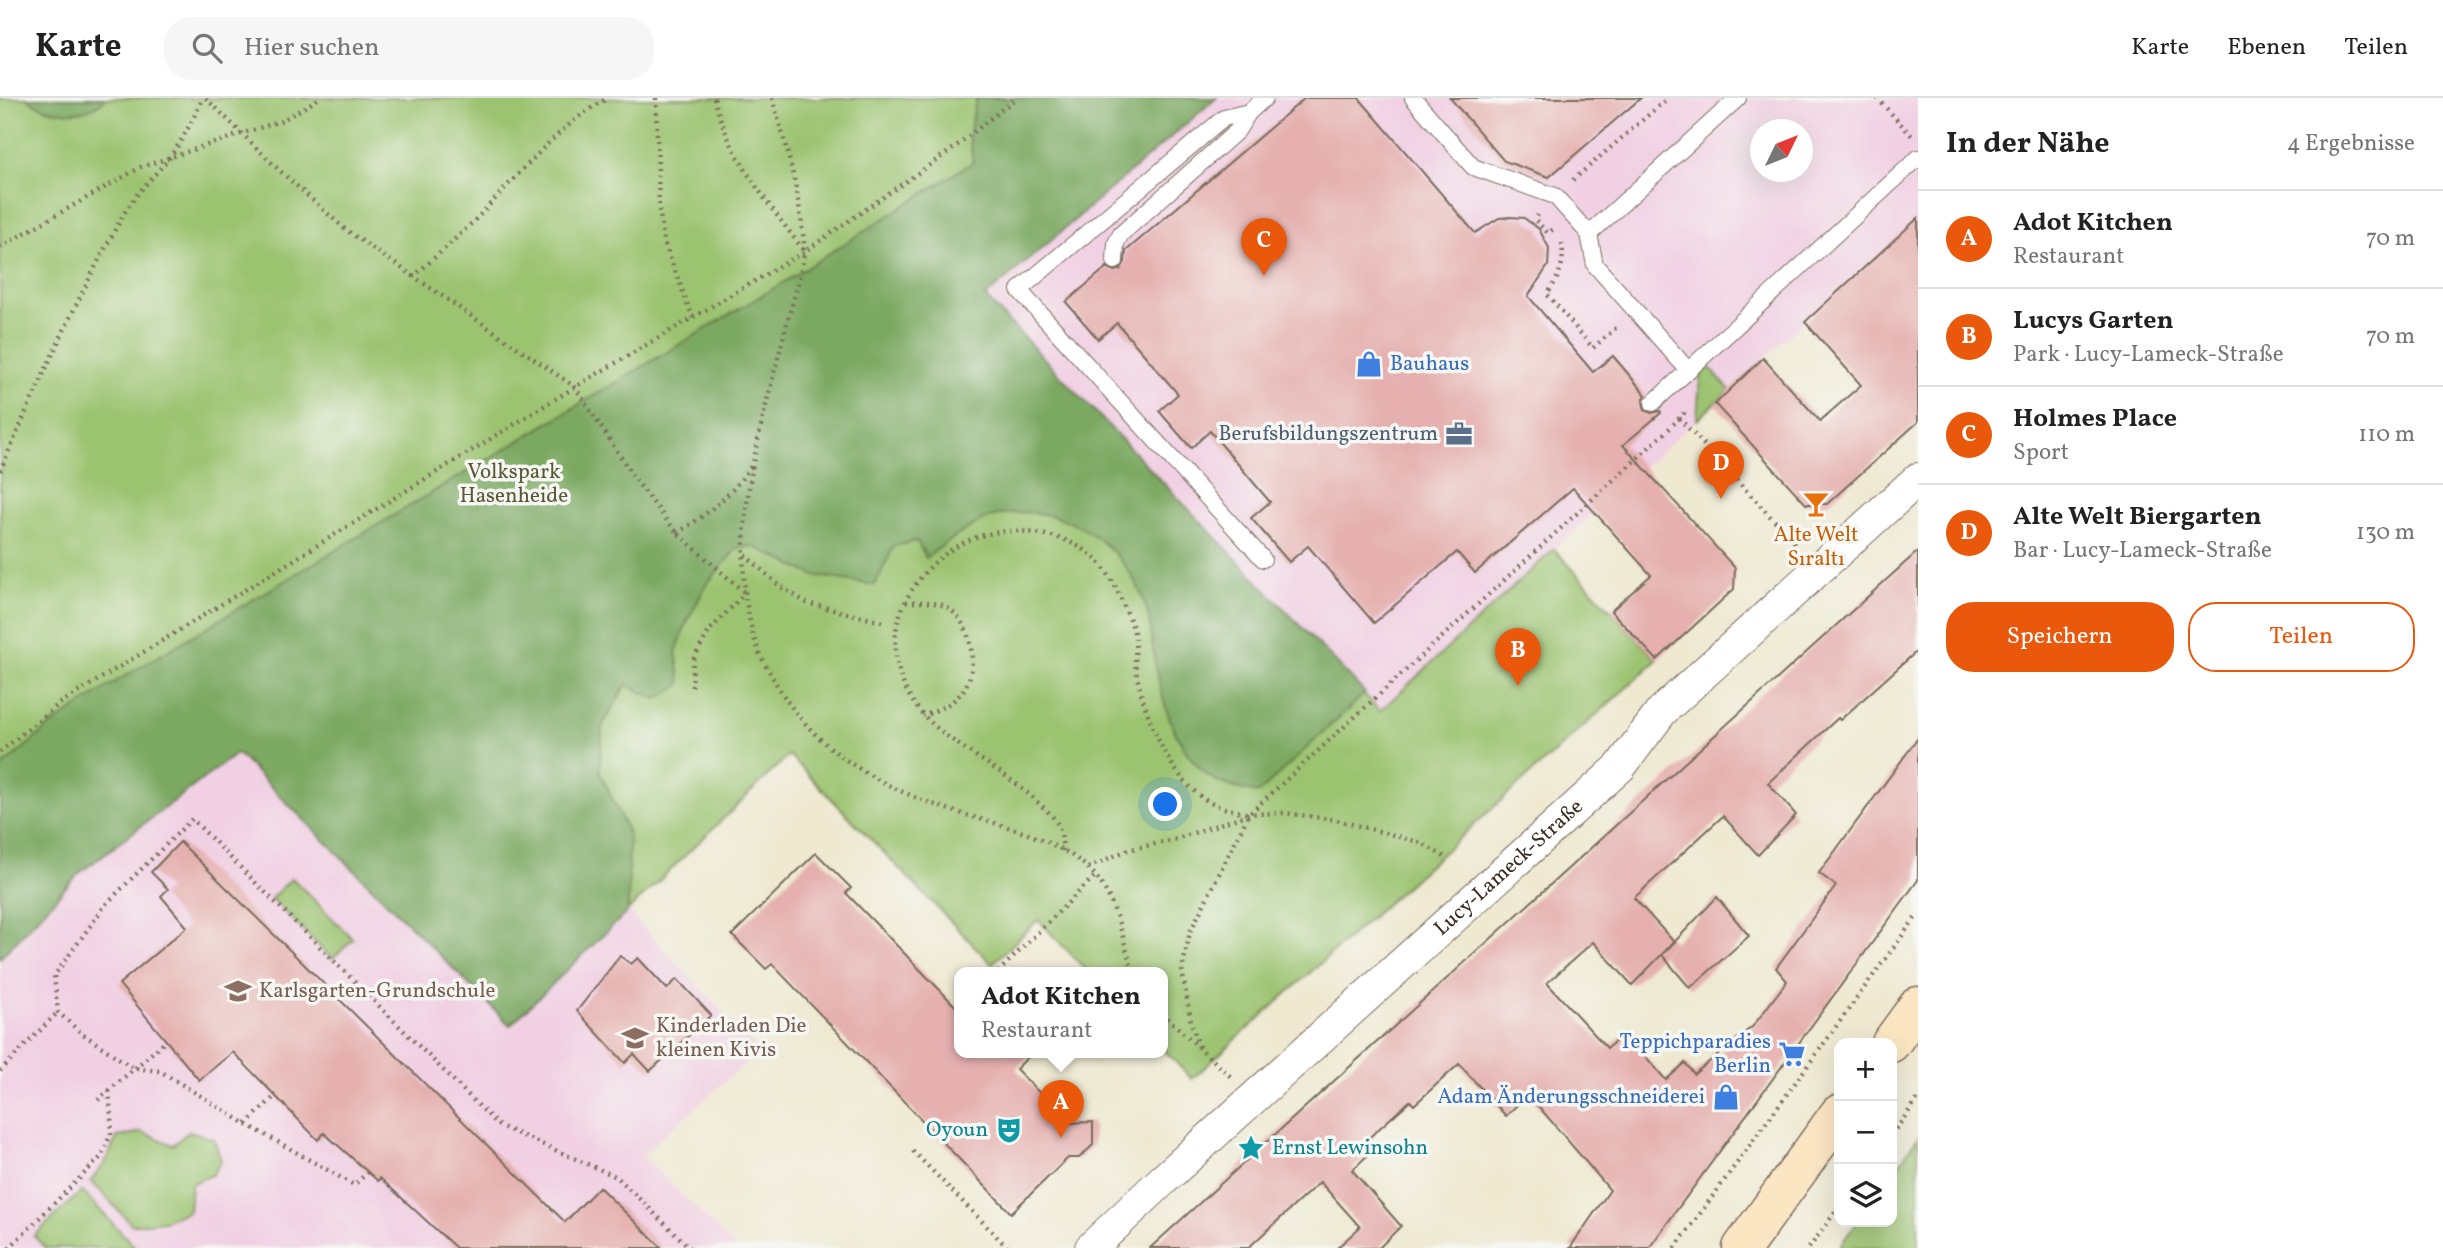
<!DOCTYPE html>
<html lang="de">
<meta charset="utf-8">
<style>
body{margin:0;font-family:Vollkorn,serif;background:#f6f6f6;color:#222}
.controls{position:absolute;right:21px;bottom:21px;display:grid;overflow:hidden;border-radius:14px;box-shadow:0 7px 28px #0002}
.controls button{width:63px;height:63px;display:grid;place-items:center;padding:0;border:0;border-bottom:2px solid #e0e0e0;background:#fff;color:#222;font:35px sans-serif}
.compass{position:absolute;left:1750px;top:21px;width:63px;height:63px;border-radius:50%;background:#fff;box-shadow:0 7px 28px #0002;rotate:47deg}
.you{position:absolute;left:1166px;top:707px;width:24px;height:24px;margin:-18px;border:5px solid #fff;border-radius:50%;background:#1a73e8;box-shadow:0 0 0 10px #1a73e833}
.badge{display:grid;place-items:center;width:46px;height:46px;border-radius:50%;background:#ea580c;color:#fff;font-size:23px;font-weight:700}
.pin{position:absolute;translate:-50% -58px;filter:drop-shadow(0 2px 4px #0008)}
.pin::after{content:'';position:absolute;top:37px;width:24px;height:21px;background:inherit;clip-path:polygon(0 0,100% 0,50% 100%)}
.popup{position:absolute;left:954px;top:869px;width:214px;height:91px;box-sizing:border-box;display:grid;place-content:center;border-radius:14px;background:#fff;filter:drop-shadow(0 2px 5px #0005);font-size:23px;white-space:nowrap;color:#767676}
.popup b{font-size:26px;color:#222}
.popup::after{content:'';position:absolute;left:50%;top:100%;margin-left:-14px;border:14px solid transparent;border-top-color:#fff}
.list{margin:0;padding:0;list-style:none}
h2{display:flex;justify-content:space-between;align-items:center;height:91px;margin:0;padding:0 28px;font-size:30px}
h2 small{font-size:23px;font-weight:400;color:#767676}
.list li{display:grid;grid-template-columns:46px 1fr auto;gap:21px;align-items:center;box-sizing:border-box;height:98px;padding:0 28px;border-top:2px solid #e0e0e0}
.list b{display:block;font-size:26px;white-space:nowrap}
.list p{margin:0;font-size:23px;white-space:nowrap;color:#767676}
.list em{font-size:23px;font-style:normal;color:#767676}
.actions{display:flex;gap:14px;padding:21px 28px}
.actions a{flex:1;padding:16px 0;border:2px solid #ea580c;border-radius:28px;text-align:center;font-size:24px;color:#ea580c}
.actions .main{background:#ea580c;color:#fff}
.icon{flex:none;width:38px;height:38px;fill:none;stroke:currentColor;stroke-width:2;stroke-linecap:round;stroke-linejoin:round}
.map{position:relative;flex:none;width:1918px;height:1150px;overflow:hidden}
header{display:flex;align-items:center;gap:42px;box-sizing:border-box;height:98px;padding:0 35px;background:#fff;border-bottom:2px solid #e0e0e0}
header strong{font-size:33px}
nav{display:flex;gap:38px;margin-inline-start:auto;font-size:24px}
.search{width:490px;height:63px;background:#f6f6f6;display:flex;align-items:center;gap:18px;box-sizing:border-box;padding:0 24px;border-radius:28px;color:#767676;font-size:26px}
main{display:flex}
aside{flex:1;background:#fff}
.map>svg:first-child{display:block}
.built{fill:#f1d0e3;fill-rule:evenodd}
.green{fill:#9bc36f;stroke:#6b7646;stroke-width:2}
.forest{fill:#7ca962;stroke:#5c6a40;stroke-width:2}
.building{fill:#e5b0af}
.lines{fill:none;stroke-linecap:round;stroke-linejoin:round}
.lane-casing{stroke:#7a6d5d;stroke-width:18}
.street-casing{stroke:#7a6d5d;stroke-width:34}
.secondary-casing{stroke:#7a6d5d;stroke-width:41}
.path{stroke:#7a6d5d;stroke-width:4.5;stroke-dasharray:2 5;stroke-linecap:butt}
.lane{stroke:#fff;stroke-width:16}
.street{stroke:#fff;stroke-width:32}
.secondary{stroke:#fbe6c4;stroke-width:38}
.labels{text-anchor:middle;dominant-baseline:central;stroke-width:7;stroke-linejoin:round;paint-order:stroke}
.shop-label{font-size:21px;fill:#366cbe;stroke:#f6f6f2;text-anchor:end}
.service-label{font-size:21px;fill:#4e5e75;stroke:#f6f6f2;text-anchor:end}
.park-label{font-size:21px;fill:#585836;stroke:#f6f6f2}
.food-label{font-size:21px;fill:#c56008;stroke:#f6f6f2}
.street-label{font-size:21px;fill:#3b2a1e;stroke:#f6f6f2}
.education-label{font-size:21px;fill:#785e54;stroke:#f6f6f2;text-anchor:start}
.culture-label{font-size:21px;fill:#0d838f;stroke:#f6f6f2;text-anchor:end}
</style>
<header>
<strong>Karte</strong>
<div class="search"><svg class="icon" aria-label="search" viewBox="0 0 24 24"><circle cx="10" cy="10" r="6"/><path d="M15 15l6 6"/></svg>Hier suchen</div>
<nav><a>Karte</a><a>Ebenen</a><a>Teilen</a></nav>
</header>
<main>
<div class="map">
<svg width="1918" height="1150" viewBox="0 0 1918 1150">
<rect width="100%" height="100%" fill="#f6f6f2"/>
<filter id="ink" filterUnits="userSpaceOnUse"><feTurbulence type="fractalNoise" baseFrequency=".0143" numOctaves="2"/><feDisplacementMap in="SourceGraphic" scale="14" xChannelSelector="R" yChannelSelector="G"/><feConvolveMatrix kernelMatrix="1 2 1 2 8 2 1 2 1" color-interpolation-filters="sRGB"/></filter>
<filter id="wash" filterUnits="userSpaceOnUse"><feTurbulence type="fractalNoise" baseFrequency=".00686" numOctaves="4" result="noise"/><feDisplacementMap in="SourceGraphic" scale="28" xChannelSelector="R" yChannelSelector="G"/><feGaussianBlur stdDeviation="1.57" result="paint"/><feColorMatrix in="noise" values="0 0 0 0 0 0 0 0 0 0 0 0 0 0 0 0 0 1.4 0 .05"/><feComposite in="paint" operator="in"/></filter>
<g filter="url(#wash)">
<rect width="100%" height="100%" fill="#efe9d2"/>
<g class="built">
<path d="M1216,0H1918V120L1554,451L1381,613L985,199ZM1760,32H1802V74H1760Z"/>
<polygon points="237,655 510,927 628,813 759,953 642,1057 736,1150 0,1150 0,860 78,776"/>
</g>
<g class="green">
<polygon points="0,0 1216,0 985,199 1380,613 1554,451 1657,562 1192,981 1163,951 1162,874 1088,874 1038,822 992,866 789,657 510,927 237,655 78,776 0,860"/>
<polygon points="1709,269 1730,292 1697,322 1700,278"/>
<polygon points="292,780 353,841 332,861 271,800"/>
<polygon points="189,1033 214,1041 221,1063 212,1077 191,1086 189,1113 164,1123 132,1127 91,1083 105,1065 117,1039 142,1034 173,1047"/>
<polygon points="1918,1039 1918,1150 1838,1150 1857,1124 1892,1124 1892,1076"/>
<polygon points="82,1093 136,1150 45,1150 34,1138"/>
</g>
<g class="forest">
<path d="M26,0H106C86,21 48,17 26,0Z"/>
<path d="M976,0H1216L985,199L1365,595L1259,695C1225,688 1210,686 1188,656C1168,628 1159,590 1154,556C1151,540 1151,524 1146,509C1127,448 1064,402 998,417C976,422 944,446 926,460L917,443L894,448L875,487L813,477L753,448L736,451L706,487L686,526L676,554L681,586L657,601L626,587L602,628L600,674L629,737L628,813L510,927L237,655L78,776L0,860V670L51,627L107,589L784,184L973,64L969,38Z"/>
</g>
<g id="blocks">
<g class="building">
<polygon points="1305,0 1359,0 1475,135 1499,120 1510,119 1524,120 1539,131 1549,150 1548,168 1528,198 1593,274 1613,258 1646,297 1643,303 1645,312 1651,315 1660,313 1661,315 1623,347 1735,470 1734,491 1657,562 1611,513 1651,477 1573,390 1475,475 1457,454 1374,525 1308,448 1289,464 1251,420 1270,404 1210,333 1191,350 1159,313 1178,296 1117,225 1098,241 1066,204 1107,169 1114,173 1120,172 1125,164 1126,153"/>
<polygon points="1450,0 1641,0 1549,79 1504,63"/>
<polygon points="1918,120 1918,324 1827,406 1806,406 1715,306 1763,260 1820,323 1861,287 1805,224"/>
<polygon points="1918,453 1918,552 1840,622 1838,620 1768,685 1796,717 1758,757 1723,718 1634,800 1674,844 1632,887 1593,844 1547,885 1607,950 1625,935 1666,982 1685,965 1694,976 1753,928 1787,883 1776,870 1836,788 1819,775 1918,640 1918,782 1649,1150 1570,1150 1610,1092 1528,996 1506,1018 1459,966 1414,1007 1410,1003 1363,1045 1371,1054 1352,1072 1401,1128 1379,1150 1337,1150 1360,1129 1320,1084 1248,1150 1150,1150"/>
<polygon points="180,744 565,1124 599,1089 662,1150 456,1150 380,1080 378,1083 324,1035 318,1042 233,954 199,982 119,886 187,829 161,798 168,791 151,774"/>
<polygon points="816,755 851,790 846,795 960,913 960,954 1033,954 1016,971 1069,1025 1093,1024 1093,1047 1079,1060 1068,1060 1011,1115 772,866 766,871 732,837"/>
<polygon points="1717,799 1749,838 1690,890 1662,857"/>
<polygon points="620,858 631,866 638,860 667,891 677,881 711,917 650,973 634,956 625,965 577,913"/>
</g>
</g>
</g>
<g filter="url(#ink)">
<use href="#blocks" fill-opacity="0" stroke="#7a6d5d" stroke-width="2"/>
<g class="lines">
<g class="lane-casing">
<g id="lane">
<polyline points="1413,0 1473,69 1555,98 1589,136 1595,167 1688,272"/>
<polyline points="1589,136 1738,0"/>
<polyline points="1115,163 1116,145 1121,136 1237,33 1249,14"/>
<polyline points="1653,305 1918,60"/>
<polyline points="1263,461 1019,192 1224,20 1249,14 1265,0"/>
</g>
</g>
<g class="street-casing">
<g id="street">
<path id="s1" d="M1091,1150L1164,1081L1620,669L1662,613L1918,381"/>
</g>
</g>
<g class="secondary-casing">
<g id="secondary">
<polyline points="1891,945 1918,908"/>
<polyline points="1742,1150 1839,1016"/>
</g>
</g>
<g class="path">
<polyline points="206,0 279,72 346,132 575,289 637,384 677,435 744,494"/>
<polyline points="656,0 659,110 664,144 693,220"/>
<path d="M714,0C729,59 768,105 804,153"/>
<path d="M772,0C784,41 796,80 801,122C802,132 805,144 804,155C801,179 792,205 786,229C761,327 722,452 758,551C761,561 768,571 773,580C814,655 884,692 963,716C1004,728 1055,740 1088,770C1115,794 1122,840 1133,874"/>
<polyline points="1877,0 1912,38"/>
<polyline points="1573,82 1668,0"/>
<polyline points="1538,117 1535,122 1548,135 1553,131"/>
<path d="M1562,145C1565,164 1559,181 1547,196L1593,250L1617,229"/>
<polyline points="0,149 141,69 283,22 320,0"/>
<path d="M413,179C434,160 456,141 477,120C515,81 560,25 608,0"/>
<polyline points="1679,320 1795,445"/>
<path d="M0,373C39,285 78,197 125,114C138,92 157,76 172,56C185,38 194,19 203,0"/>
<path d="M677,435C709,415 730,399 751,368"/>
<polyline points="745,457 781,489 807,505 882,524"/>
<path d="M906,504C919,504 933,503 944,508C971,520 980,568 964,591C955,606 938,611 923,618"/>
<polyline points="692,589 693,562 709,533 745,495"/>
<polyline points="0,654 59,606 575,289 804,154 954,50 1016,0"/>
<path d="M1063,753C1062,744 1062,734 1058,727C1053,716 1041,708 1033,700C976,647 890,630 896,535C898,507 920,476 941,459C967,439 996,430 1029,434C1079,440 1105,459 1123,506C1128,517 1134,529 1135,541C1136,553 1134,565 1137,578C1146,621 1171,685 1213,706C1224,711 1237,713 1249,716"/>
<polyline points="1088,770 1127,752 1173,742 1249,716 1285,715 1337,722 1422,745 1446,760"/>
<polyline points="998,874 1095,778"/>
<polyline points="1162,915 1231,979"/>
<polyline points="1199,949 1191,924 1182,872 1190,834 1249,716 1668,332 1684,315 1684,311"/>
<polyline points="0,973 58,914"/>
<polyline points="98,1002 166,943"/>
<polyline points="246,1026 273,1000"/>
<polyline points="1892,1037 1918,1000"/>
<polyline points="913,1053 1008,1150"/>
<polyline points="368,1074 354,1087 246,1026 160,973 133,970 80,934 58,914 54,878 106,806 192,721 498,1027 617,1079 690,1150"/>
<polyline points="9,1150 101,1059 112,1033 109,991"/>
<polyline points="1675,1150 1918,816"/>
<polyline points="1809,1150 1839,1109"/>
</g>
<use href="#lane" class="lane"/>
<use href="#street" class="street"/>
<use href="#secondary" class="secondary"/>
</g>
</g>
<defs>
<g id="shop-bare" transform="scale(2.1)"><path d="M-5-2.5h2.3a2.7 3.5 0 0 1 5.4 0H5L5.5 6h-11ZM-1.5-2.5h3a1.5 2.3 0 0 0-3 0Z" fill="#3f7fe0" stroke="#f6f6f2" stroke-width="2.5" paint-order="stroke"/></g>
<g id="office-bare" transform="scale(2.1)"><path d="M-6-3h4V-5.5h4V-3h4V5H-6ZM-1-4.5V-3h2v-1.5ZM-6 0V1H6V0Z" fill="#5c6f8a" stroke="#f6f6f2" stroke-width="2.5" paint-order="stroke"/></g>
<g id="bar-bare" transform="scale(2.1)"><path d="M-6-5H6L.8 .8V4.5H3.5V6h-7V4.5H-.8V.8Z" fill="#e8710a" stroke="#f6f6f2" stroke-width="2.5" paint-order="stroke"/></g>
<g id="school-bare" transform="scale(2.1)"><path d="M0-5L7-2L0 1L-7-2ZM-4 1L0 2.5L4 1V4Q0 6-4 4Z" fill="#8d6e63" stroke="#f6f6f2" stroke-width="2.5" paint-order="stroke"/></g>
<g id="supermarket-bare" transform="scale(2.1)"><path d="M-6-5.5h2.5l.6 2H6L4.5 2H-2.5L-4.4-4H-6ZM-1.5 3.2a1.3 1.3 0 1 0 .1 0ZM3 3.2a1.3 1.3 0 1 0 .1 0Z" fill="#3f7fe0" stroke="#f6f6f2" stroke-width="2.5" paint-order="stroke"/></g>
<g id="theatre-bare" transform="scale(2.1)"><path d="M-5-5.5Q0-4 5-5.5V0Q5 5 0 6Q-5 5-5 0ZM-3.3-2.5H-1v1.5H-3.3ZM1-2.5H3.3v1.5H1ZM-2.8 1Q0 5.5 2.8 1Z" fill="#0f9aa8" stroke="#f6f6f2" stroke-width="2.5" paint-order="stroke"/></g>
<g id="sight-bare" transform="scale(2.1)"><path d="M0-6L1.8-2.2L6-1.7L2.9 1.2L3.7 5.4L0 3.3L-3.7 5.4L-2.9 1.2L-6-1.7L-1.8-2.2Z" fill="#0f9aa8" stroke="#f6f6f2" stroke-width="2.5" paint-order="stroke"/></g>
</defs>
<g fill-rule="evenodd">
<use href="#shop-bare" x="1369" y="266"/>
<use href="#office-bare" x="1459" y="336"/>
<use href="#bar-bare" x="1816" y="406"/>
<use href="#school-bare" x="238" y="893"/>
<use href="#school-bare" x="635" y="940"/>
<use href="#supermarket-bare" x="1792" y="956"/>
<use href="#shop-bare" x="1726" y="999"/>
<use href="#theatre-bare" x="1009" y="1032"/>
<use href="#sight-bare" x="1251" y="1050"/>
</g>
<g class="labels">
<g class="shop-label">
<text x="1390" y="266" text-anchor="start">Bauhaus</text>
<text x="1771" y="944">Teppichparadies<tspan x="1771" dy="24">Berlin</tspan></text>
<text x="1705" y="999">Adam Änderungsschneiderei</text>
</g>
<g class="service-label">
<text x="1438" y="336">Berufsbildungszentrum</text>
</g>
<g class="park-label">
<text x="514" y="374">Volkspark<tspan x="514" dy="24">Hasenheide</tspan></text>
</g>
<g class="food-label">
<text x="1816" y="437">Alte Welt<tspan x="1816" dy="24">Sıraltı</tspan></text>
</g>
<g class="street-label">
<text stroke="none"><textPath href="#s1" startOffset="565">Lucy-Lameck-Straße</textPath></text>
</g>
<g class="education-label">
<text x="259" y="893">Karlsgarten-Grundschule</text>
<text x="656" y="928">Kinderladen Die<tspan x="656" dy="24">kleinen Kivis</tspan></text>
</g>
<g class="culture-label">
<text x="988" y="1032">Oyoun</text>
<text x="1272" y="1050" text-anchor="start">Ernst Lewinsohn</text>
</g>
</g>
</svg>
<div class="controls">
<button>+</button>
<button>−</button>
<button><svg class="icon" aria-label="layers" viewBox="0 0 24 24"><path d="M12 4l9 5-9 5-9-5zM3 14l9 5 9-5"/></svg></button>
</div>
<svg class="compass" viewBox="-18 -18 36 36"><path d="M0-13l5 13h-10z" fill="#e53935"/><path d="M0 13l5-13h-10z" fill="#767676"/></svg>
<div class="you"></div>
<div class="pin badge" style="left:1061px;top:1040px">A</div>
<div class="popup"><b>Adot Kitchen</b>Restaurant</div>
<div class="pin badge" style="left:1518px;top:588px">B</div>
<div class="pin badge" style="left:1264px;top:178px">C</div>
<div class="pin badge" style="left:1721px;top:401px">D</div>
</div>
<aside>
<h2>In der Nähe<small>4 Ergebnisse</small></h2>
<ul class="list">
<li><span class="badge">A</span><div><b>Adot Kitchen</b><p>Restaurant</p></div><em>70 m</em></li>
<li><span class="badge">B</span><div><b>Lucys Garten</b><p>Park · Lucy-Lameck-Straße</p></div><em>70 m</em></li>
<li><span class="badge">C</span><div><b>Holmes Place</b><p>Sport</p></div><em>110 m</em></li>
<li><span class="badge">D</span><div><b>Alte Welt Biergarten</b><p>Bar · Lucy-Lameck-Straße</p></div><em>130 m</em></li>
</ul>
<div class="actions"><a class="main">Speichern</a><a>Teilen</a></div>
</aside>
</main>
